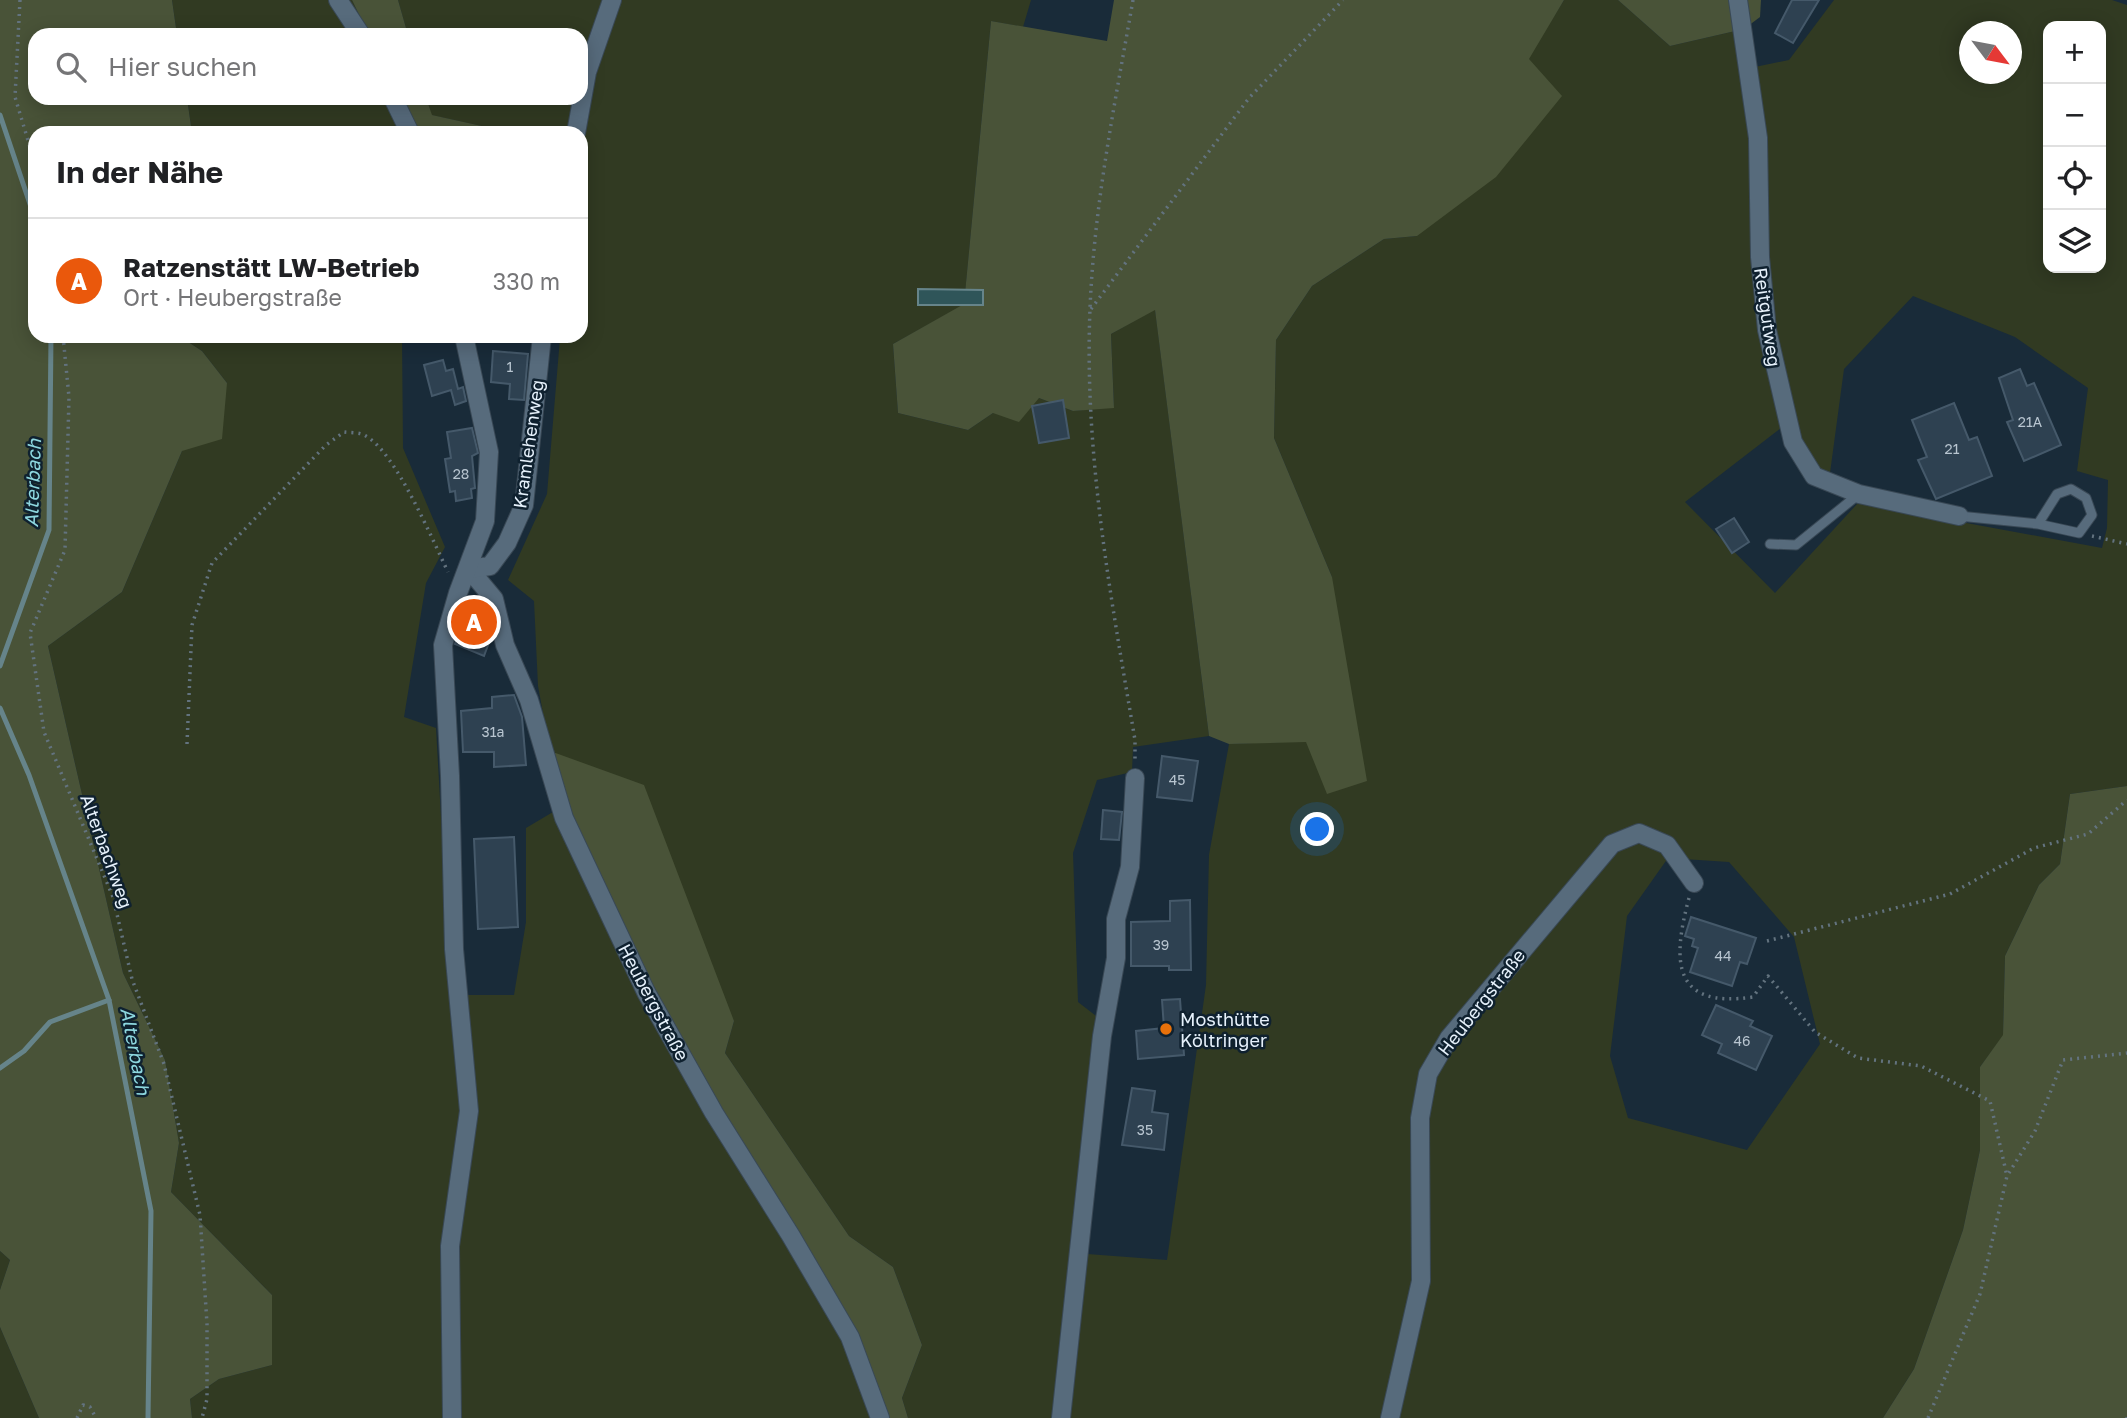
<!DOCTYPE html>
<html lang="de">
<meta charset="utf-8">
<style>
body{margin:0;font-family:"Golos Text",sans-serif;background:#f2f2f2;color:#202124}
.controls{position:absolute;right:21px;top:21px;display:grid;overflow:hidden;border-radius:14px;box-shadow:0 4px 18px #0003}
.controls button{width:63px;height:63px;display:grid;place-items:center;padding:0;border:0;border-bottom:2px solid #e0e0e0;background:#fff;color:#202124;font:35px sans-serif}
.compass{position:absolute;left:1959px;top:21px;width:63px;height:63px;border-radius:50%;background:#fff;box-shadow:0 4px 18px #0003;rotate:122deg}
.you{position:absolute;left:1318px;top:830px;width:24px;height:24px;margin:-18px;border:5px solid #fff;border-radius:50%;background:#1a73e8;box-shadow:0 0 0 10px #1a73e833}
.badge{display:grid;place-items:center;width:46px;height:46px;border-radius:50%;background:#ea580c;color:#fff;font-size:23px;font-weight:700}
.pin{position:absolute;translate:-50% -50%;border:4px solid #fff;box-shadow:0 2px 7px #0006}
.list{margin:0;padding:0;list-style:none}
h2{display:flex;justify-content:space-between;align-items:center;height:91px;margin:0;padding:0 28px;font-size:30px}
h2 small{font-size:23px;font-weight:400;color:#757577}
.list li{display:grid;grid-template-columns:46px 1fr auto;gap:21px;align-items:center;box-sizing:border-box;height:126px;padding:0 28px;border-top:2px solid #e0e0e0}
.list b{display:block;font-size:26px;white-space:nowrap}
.list p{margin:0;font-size:23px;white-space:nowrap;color:#757577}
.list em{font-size:23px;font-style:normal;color:#757577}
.icon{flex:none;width:38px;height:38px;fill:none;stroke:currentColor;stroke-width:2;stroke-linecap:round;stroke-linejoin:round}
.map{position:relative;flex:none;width:2127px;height:1418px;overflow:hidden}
.search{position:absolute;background:#fff;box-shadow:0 4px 18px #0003;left:28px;top:28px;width:560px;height:77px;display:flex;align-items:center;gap:18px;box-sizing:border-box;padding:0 24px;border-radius:21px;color:#757577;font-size:26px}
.panel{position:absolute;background:#fff;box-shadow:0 4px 18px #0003;left:28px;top:126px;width:560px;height:217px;border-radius:21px}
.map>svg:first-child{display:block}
.green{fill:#313a22;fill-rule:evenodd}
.forest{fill:#495338}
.water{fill:#2f5559;stroke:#66848a;stroke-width:2}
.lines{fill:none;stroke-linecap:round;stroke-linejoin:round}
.stream{stroke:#66848a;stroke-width:5}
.building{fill:#2e4151;stroke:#45596a;stroke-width:2}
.service-casing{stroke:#394855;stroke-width:11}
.minor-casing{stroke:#394855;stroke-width:20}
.path{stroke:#63737f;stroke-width:3.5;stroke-dasharray:2 5;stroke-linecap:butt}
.service{stroke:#576b7c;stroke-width:9}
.minor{stroke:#576b7c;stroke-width:18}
.food-dot{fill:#e8710a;stroke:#0f212f;stroke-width:2.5}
.labels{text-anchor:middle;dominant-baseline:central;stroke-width:5;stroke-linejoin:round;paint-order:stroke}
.number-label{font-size:14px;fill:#b8c5d0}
.street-label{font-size:18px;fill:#e6f1fb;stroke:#0f212f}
.poi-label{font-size:18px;fill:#e6f1fb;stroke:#0f212f;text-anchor:start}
.water-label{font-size:19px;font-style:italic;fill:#8dd7df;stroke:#0f212f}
</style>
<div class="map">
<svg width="2127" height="1418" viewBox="0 0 2127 1418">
<rect width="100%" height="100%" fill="#192b39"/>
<g class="green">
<polygon points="172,0 352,0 369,35 177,35"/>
<path d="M398,0H1031L1023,27L991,21L964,305L893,344L898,413L968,430L993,413L1039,398L1073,411L1114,407L1111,334L1155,309L1209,736L1133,747L1132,772L1097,780L1073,853L1078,1002L1100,1019L1074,1253L1167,1260L1206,985L1209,855L1229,744L1306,741L1332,577L1274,438L1276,340L1312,286L1384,239L1417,236L1564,0H1618L1670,46L1744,29L1750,68L1789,60L1834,0H2112L2127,5V786L2070,794L2060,864L2039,885L2005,956L2003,1036L1980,1067V1150L1963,1230L1914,1369L1883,1418H908L902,1398L922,1345L893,1267L849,1236L725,1053L734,1021L550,751L538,686L534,601L508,580L547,494L560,338L557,336H581V133H513L431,115L426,98H581V35H408ZM2048,26H2101V268H2048ZM1969,32H2011V74H1969ZM1913,296L2015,337L2088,388L2077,471L2108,480L2107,528L2102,548L1858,503L1775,593L1685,502L1781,428L1813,480L1830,473L1844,369ZM1668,858L1729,862L1794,937L1820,1044L1747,1150L1628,1118L1610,1056L1627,916Z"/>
<polygon points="187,98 400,98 417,133 192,133"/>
<polygon points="179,336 402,336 403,448 445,547 426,583 404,717 436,728 451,995 514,995 526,922 526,828 558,809 827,1295 881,1418 192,1418 190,1399 219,1379 272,1365 272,1295 171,1192 179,1143 165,1060 123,973 48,646 122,592 182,451 227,383 202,351"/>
<polygon points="0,1251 10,1260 0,1290"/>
<polygon points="0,1327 39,1418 0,1418"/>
</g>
<g class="forest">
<polygon points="0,0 172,0 177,35 35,35 35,98 187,98 192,133 35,133 35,336 179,336 202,351 227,383 222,439 182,451 122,592 48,646 123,973 165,1060 179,1143 171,1192 272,1295 272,1365 219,1379 190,1399 192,1418 39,1418 0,1327 0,1290 10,1260 0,1251"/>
<polygon points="352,0 398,0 408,35 369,35"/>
<polygon points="1114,0 1564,0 1529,59 1562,96 1496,177 1417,236 1384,239 1312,286 1276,340 1274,438 1332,577 1367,781 1327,794 1306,742 1229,744 1209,736 1155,310 1111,334 1114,408 1073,411 1039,398 1019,422 993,413 968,430 898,413 893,344 964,304 991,21 1107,41"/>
<polygon points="1618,0 1761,0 1760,17 1744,29 1670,46"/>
<polygon points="400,98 426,98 432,115 513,133 417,133"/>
<polygon points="550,751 644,785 734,1021 725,1053 849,1236 893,1267 922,1345 902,1398 908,1418 881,1418 862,1365 597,894"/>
<polygon points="2127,786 2127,1418 1883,1418 1914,1369 1963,1230 1980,1150 1980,1067 2003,1035 2005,956 2039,885 2060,864 2070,794"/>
</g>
<polygon class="water" points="918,289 983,290 983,305 918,305"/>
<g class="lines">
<g class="stream">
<polyline points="0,115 35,219"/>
<polyline points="0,666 49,530 51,336"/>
<polyline points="0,708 29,775 109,1000 151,1211 148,1418"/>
<polyline points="0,1068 24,1051 50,1022 109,1000"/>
</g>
</g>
<g class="building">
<polygon points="1792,0 1819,0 1793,43 1775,33"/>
<polygon points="493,351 528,354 524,400 509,399 510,384 491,382"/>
<polygon points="443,360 446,371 453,369 458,389 463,387 466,401 455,405 451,390 432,396 424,365"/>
<polygon points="2020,369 2027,386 2034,383 2061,445 2024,461 2007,422 2013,420 1999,378"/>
<polygon points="1063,400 1069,438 1039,443 1032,406"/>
<polygon points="1954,403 1969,440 1977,437 1992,476 1936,499 1918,460 1927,457 1912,420"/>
<polygon points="472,428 478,453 472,456 475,488 471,489 472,498 456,501 455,491 450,492 445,459 451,458 447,432"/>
<polygon points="1734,518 1749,542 1732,553 1716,529"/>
<polygon points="469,601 484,607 488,621 483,633 491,637 484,656 455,644"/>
<polygon points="514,695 522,717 526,765 494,767 494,752 463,752 461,711 492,708 492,697"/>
<polygon points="1162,756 1198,761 1192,801 1157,797"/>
<polygon points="1103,810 1122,812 1119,840 1101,839"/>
<polygon points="514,837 518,927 478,929 474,839"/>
<polygon points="1190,900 1191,970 1169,970 1169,966 1131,966 1131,922 1170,921 1170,901"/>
<polygon points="1691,917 1756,938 1747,964 1740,962 1732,986 1690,972 1698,948 1692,946 1694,939 1685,936"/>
<polygon points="1180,999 1184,1055 1138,1059 1136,1031 1164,1028 1162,1000"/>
<polygon points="1716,1005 1753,1021 1750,1026 1772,1036 1756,1070 1718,1053 1722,1044 1702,1035"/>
<polygon points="1132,1088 1155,1091 1152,1112 1168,1114 1164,1150 1122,1145"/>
</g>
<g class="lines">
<g class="service-casing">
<g id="service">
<polyline points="1959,516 2038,524 2079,533 2092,515 2086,498 2071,489 2057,494 2038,524"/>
<polyline points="1770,544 1796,545 1859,494"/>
</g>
</g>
<g class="minor-casing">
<g id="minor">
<polyline points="338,0 361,35"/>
<polyline points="1738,0 1758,138 1760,257 1767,330 1793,442 1814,476 1859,494 1959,516"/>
<polyline points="393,98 410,133"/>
<polyline points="576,133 587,72 612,0"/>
<polyline points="469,569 494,599 505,645 529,700 564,818 646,992 714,1113 791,1236 850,1337 880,1418"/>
<polyline points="469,569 490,566 507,543 524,505 542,336"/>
<polyline points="452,1418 450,1246 469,1111 454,949 450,776 443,645 458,593 485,521 489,452 464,336"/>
<polyline points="1061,1418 1102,1036 1116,958 1116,919 1130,867 1135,778"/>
<polyline points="1390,1418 1421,1281 1420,1118 1428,1074 1449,1038 1612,844 1639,833 1667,845 1694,883"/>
</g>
</g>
<g class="path">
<polyline points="20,0 15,97 35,164"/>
<path d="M1133,0C1115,103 1094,205 1090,309C1084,455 1111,598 1135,740V761"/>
<polyline points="1091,309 1249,98 1343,0"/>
<polyline points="63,336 69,397 65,550 30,633 44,732 113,897 132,979 164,1064 200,1215 207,1324 207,1399 202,1418"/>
<polyline points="2092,536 2127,544"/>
<path d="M187,744L192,625L212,563L326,445L344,432C351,433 360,432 366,436C396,453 432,539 448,572"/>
<path d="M1689,898C1672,961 1672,1009 1753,997L1768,976L1815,1032L1858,1058L1921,1066L1990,1101L2007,1176"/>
<polyline points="1767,941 1950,894 2034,848 2088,834 2127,800"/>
<polyline points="77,1418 83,1405 90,1407 96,1418"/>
<polyline points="1928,1418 1980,1294 2007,1176 2035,1131 2063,1060 2127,1053"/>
<polyline points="2127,1418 2127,1417"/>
</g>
<use href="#service" class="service"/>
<use href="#minor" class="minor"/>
</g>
<circle class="food-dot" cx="1166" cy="1029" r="7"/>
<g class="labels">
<g class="number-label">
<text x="510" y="366">1</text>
<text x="2030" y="421">21A</text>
<text x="1952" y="448">21</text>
<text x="461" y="473">28</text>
<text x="493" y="731">31a</text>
<text x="1177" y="779">45</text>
<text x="1161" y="944">39</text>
<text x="1723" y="955">44</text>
<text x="1742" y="1040">46</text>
<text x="1145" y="1129">35</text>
</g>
<g class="street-label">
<text transform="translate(1768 317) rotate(82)">Reitgutweg</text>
<text transform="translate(528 444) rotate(-82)">Kramlehenweg</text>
<text transform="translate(107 851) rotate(70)">Alterbachweg</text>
<text transform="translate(654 1002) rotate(62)">Heubergstraße</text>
<text transform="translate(1481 1002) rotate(-52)">Heubergstraße</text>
</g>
<g class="poi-label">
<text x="1180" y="1019">Mosthütte<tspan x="1180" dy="21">Költringer</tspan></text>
</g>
<g class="water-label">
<text transform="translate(32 483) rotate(-88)">Alterbach</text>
<text transform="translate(136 1051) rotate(79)">Alterbach</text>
</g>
</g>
</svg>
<div class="controls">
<button>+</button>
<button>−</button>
<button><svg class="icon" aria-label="locate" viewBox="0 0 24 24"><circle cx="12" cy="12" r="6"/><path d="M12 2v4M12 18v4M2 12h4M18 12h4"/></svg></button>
<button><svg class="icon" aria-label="layers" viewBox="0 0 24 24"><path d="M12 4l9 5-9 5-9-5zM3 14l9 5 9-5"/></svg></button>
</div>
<svg class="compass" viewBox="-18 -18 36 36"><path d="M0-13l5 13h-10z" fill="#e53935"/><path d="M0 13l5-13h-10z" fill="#757577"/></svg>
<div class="you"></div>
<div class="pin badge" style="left:474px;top:622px">A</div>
<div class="search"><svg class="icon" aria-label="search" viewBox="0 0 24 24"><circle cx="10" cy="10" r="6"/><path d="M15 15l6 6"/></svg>Hier suchen</div>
<section class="panel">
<h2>In der Nähe<small></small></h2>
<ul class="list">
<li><span class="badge">A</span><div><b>Ratzenstätt LW-Betrieb</b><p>Ort · Heubergstraße</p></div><em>330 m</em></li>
</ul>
</section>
</div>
